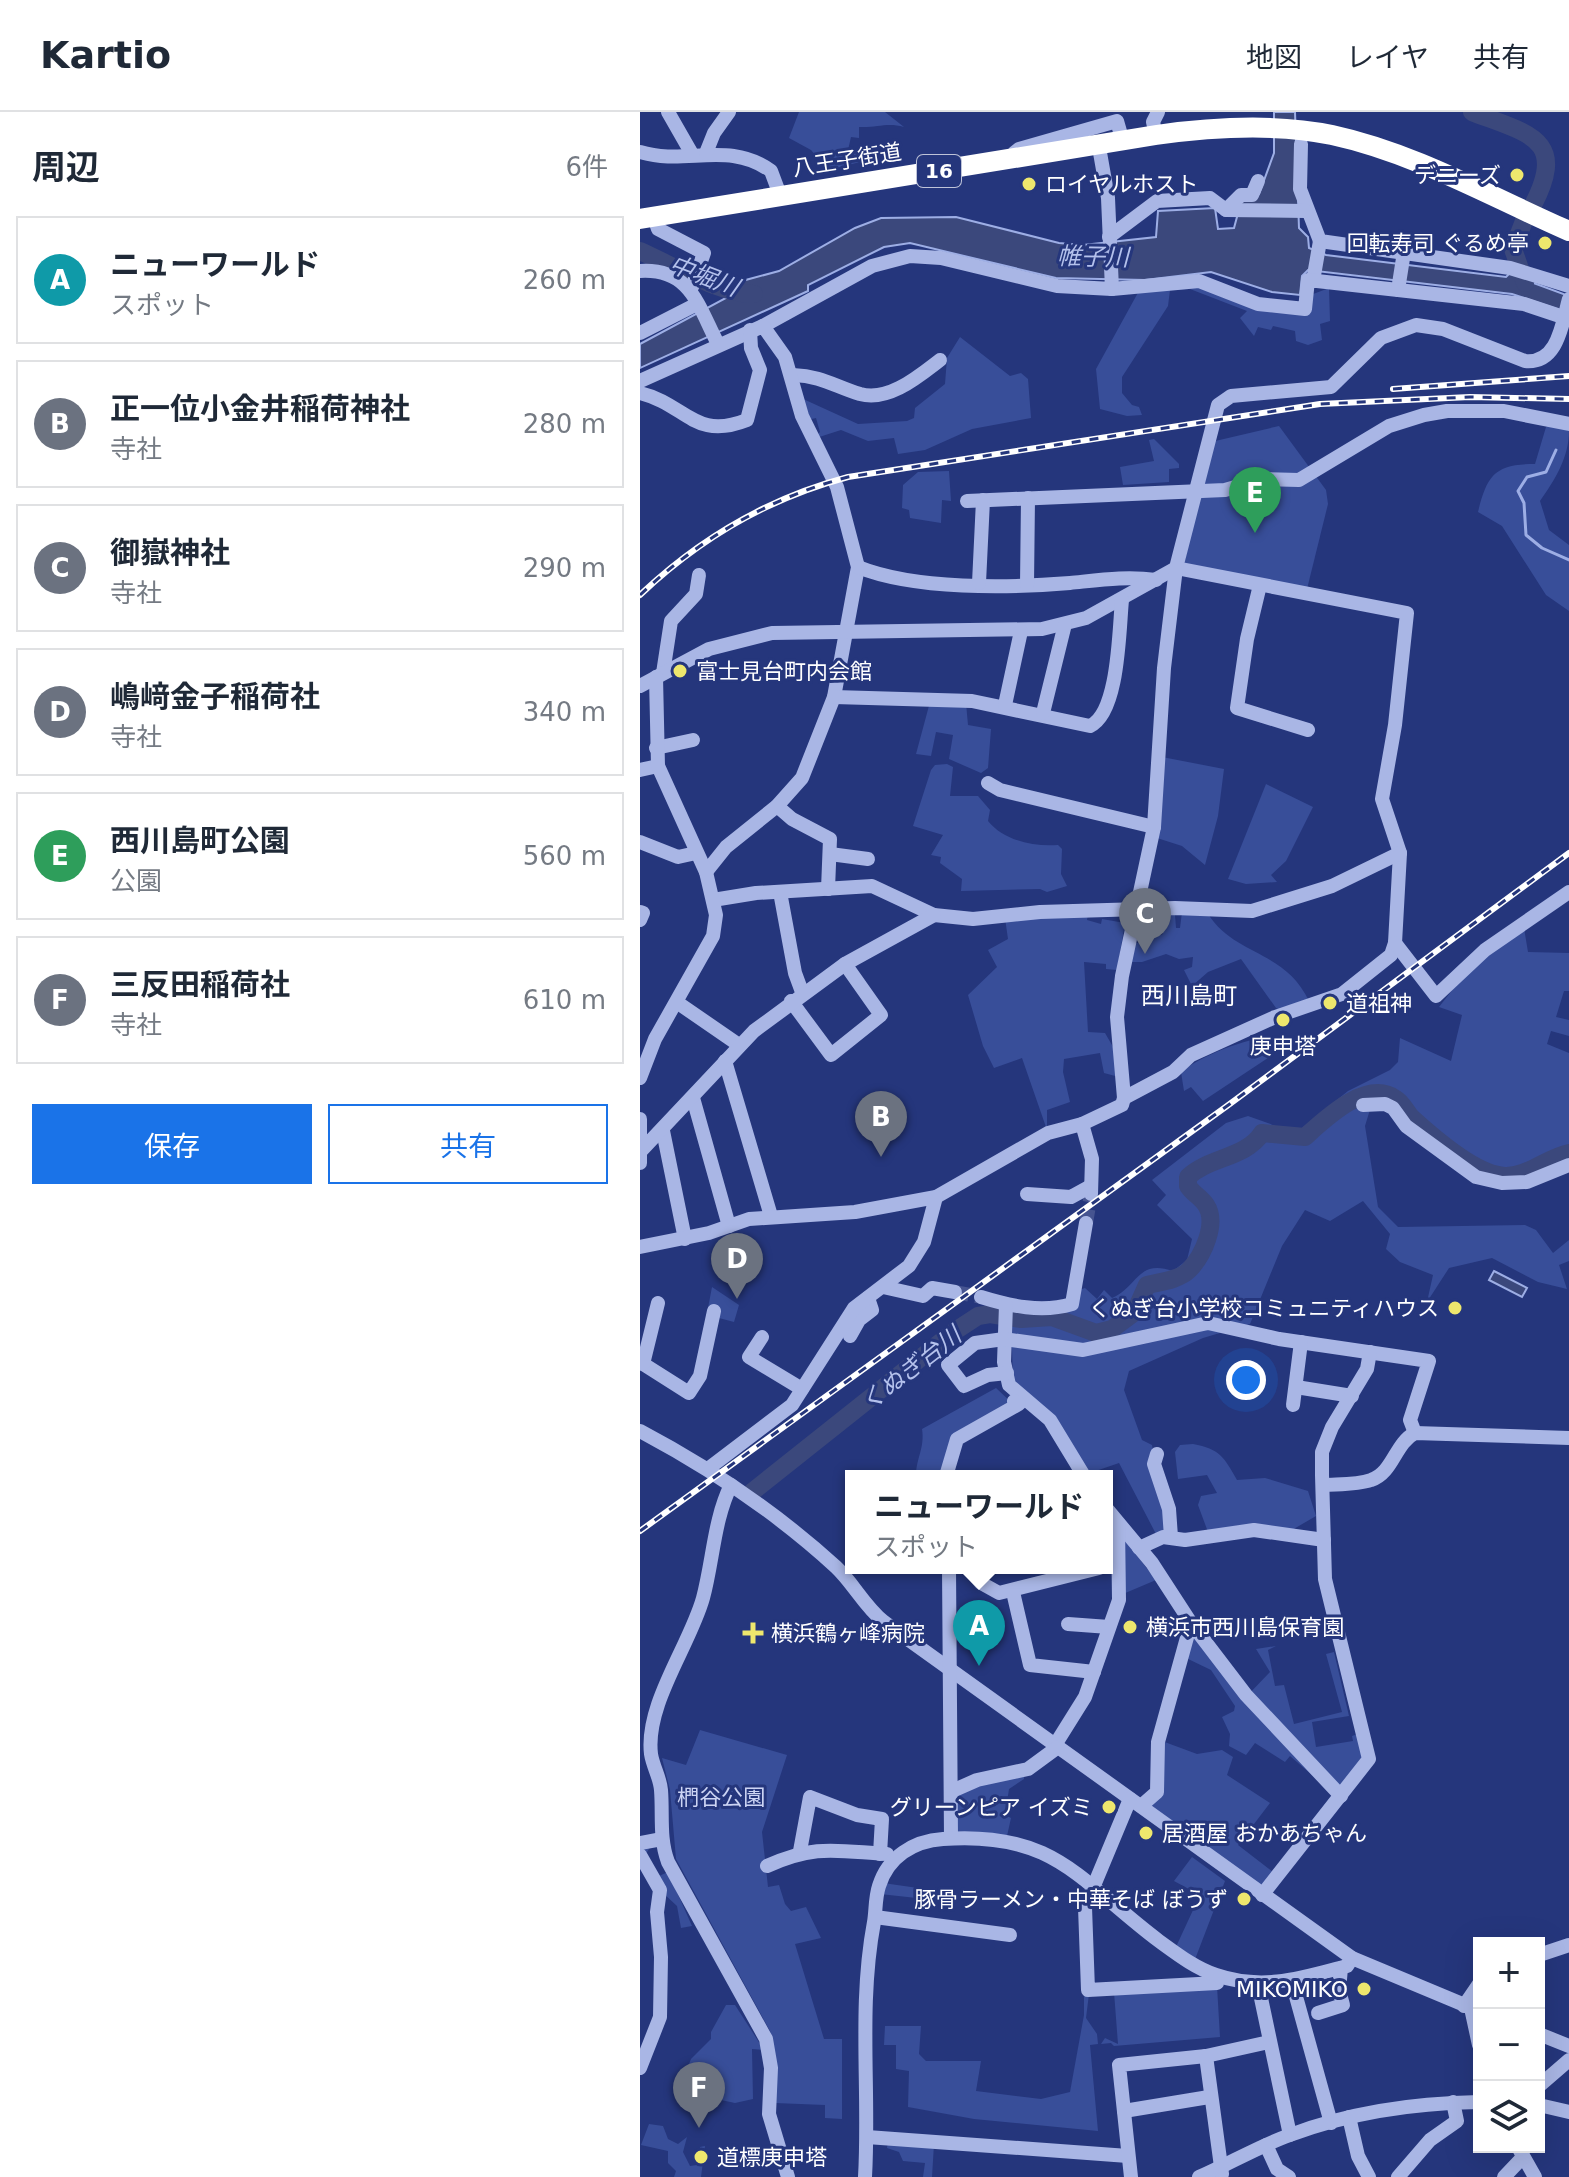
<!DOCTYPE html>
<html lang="ja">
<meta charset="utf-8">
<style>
body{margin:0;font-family:"DejaVu Sans","Noto Sans JP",sans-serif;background:#f2f2f3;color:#1f2937}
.controls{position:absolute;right:24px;bottom:24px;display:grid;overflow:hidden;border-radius:0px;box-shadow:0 8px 32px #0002}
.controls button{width:72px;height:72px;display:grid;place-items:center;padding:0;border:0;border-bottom:2px solid #e0e1e3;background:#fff;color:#1f2937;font:40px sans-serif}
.you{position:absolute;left:606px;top:1268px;width:28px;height:28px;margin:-20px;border:6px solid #fff;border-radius:50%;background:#1a73e8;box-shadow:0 0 0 12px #1a73e833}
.badge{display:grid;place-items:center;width:52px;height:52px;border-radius:50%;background:#1a73e8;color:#fff;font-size:26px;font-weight:700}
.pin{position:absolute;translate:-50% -66px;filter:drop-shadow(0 2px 4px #0008)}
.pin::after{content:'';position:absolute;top:42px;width:28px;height:24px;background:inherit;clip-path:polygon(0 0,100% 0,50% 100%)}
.popup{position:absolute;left:205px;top:1358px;width:268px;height:104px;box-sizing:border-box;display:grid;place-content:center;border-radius:0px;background:#fff;filter:drop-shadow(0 2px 6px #0005);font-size:26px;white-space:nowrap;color:#747a83}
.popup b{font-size:30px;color:#1f2937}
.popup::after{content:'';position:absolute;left:50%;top:100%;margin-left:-16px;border:16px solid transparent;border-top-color:#fff}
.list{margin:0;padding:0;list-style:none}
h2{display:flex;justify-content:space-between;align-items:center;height:104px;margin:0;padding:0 32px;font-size:34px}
h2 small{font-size:26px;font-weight:400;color:#747a83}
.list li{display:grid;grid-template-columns:52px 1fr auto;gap:24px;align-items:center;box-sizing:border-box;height:128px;margin:0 16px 16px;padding:0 16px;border:2px solid #e0e1e3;border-radius:0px}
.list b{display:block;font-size:30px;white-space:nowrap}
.list p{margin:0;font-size:26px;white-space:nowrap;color:#747a83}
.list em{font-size:26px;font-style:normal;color:#747a83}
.actions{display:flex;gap:16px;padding:24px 32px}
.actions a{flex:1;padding:18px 0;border:2px solid #1a73e8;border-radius:0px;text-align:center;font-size:28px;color:#1a73e8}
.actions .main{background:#1a73e8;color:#fff}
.icon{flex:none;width:44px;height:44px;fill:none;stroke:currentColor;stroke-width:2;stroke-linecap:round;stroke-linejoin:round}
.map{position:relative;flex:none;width:929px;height:2065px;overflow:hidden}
header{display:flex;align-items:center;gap:48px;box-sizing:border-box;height:112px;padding:0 40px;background:#fff;border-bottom:2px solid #e0e1e3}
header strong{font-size:38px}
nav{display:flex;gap:44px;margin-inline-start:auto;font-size:28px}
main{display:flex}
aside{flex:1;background:#fff}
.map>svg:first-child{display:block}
.green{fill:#384e99}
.water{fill:#3b487c;stroke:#9daee5;stroke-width:2}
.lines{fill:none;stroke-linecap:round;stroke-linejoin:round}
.stream{stroke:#9daee5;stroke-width:3}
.river{stroke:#3b487c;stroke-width:18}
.minor-tunnel{stroke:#465490;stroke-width:14;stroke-dasharray:14 7;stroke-linecap:butt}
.minor{stroke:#a9b6e5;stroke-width:14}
.highway{stroke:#fff;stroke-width:20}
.rail-casing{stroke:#fff;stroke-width:6}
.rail{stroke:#25367c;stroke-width:3;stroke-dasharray:9;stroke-linecap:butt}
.poi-dot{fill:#eee76d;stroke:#25367c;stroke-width:3}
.labels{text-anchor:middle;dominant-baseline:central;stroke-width:6;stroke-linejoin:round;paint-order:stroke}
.shield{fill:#25367c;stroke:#bec3d8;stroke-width:2}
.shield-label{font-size:20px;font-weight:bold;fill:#fff}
.street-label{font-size:22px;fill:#fff;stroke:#25367c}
.poi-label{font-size:22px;fill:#fff;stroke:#25367c;text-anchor:start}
.park-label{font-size:22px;fill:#ccd4f4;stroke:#25367c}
.water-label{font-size:24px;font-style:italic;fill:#b4c1ec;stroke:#25367c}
.neighbourhood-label{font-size:24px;fill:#fff;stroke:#25367c}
</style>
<header>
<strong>Kartio</strong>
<nav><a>地図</a><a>レイヤ</a><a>共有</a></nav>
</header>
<main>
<aside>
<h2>周辺<small>6件</small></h2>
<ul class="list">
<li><span class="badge" style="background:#0f9aa8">A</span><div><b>ニューワールド</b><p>スポット</p></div><em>260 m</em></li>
<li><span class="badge" style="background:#6b7280">B</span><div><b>正一位小金井稲荷神社</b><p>寺社</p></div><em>280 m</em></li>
<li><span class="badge" style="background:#6b7280">C</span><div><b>御嶽神社</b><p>寺社</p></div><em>290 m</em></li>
<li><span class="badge" style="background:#6b7280">D</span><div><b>嶋﨑金子稲荷社</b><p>寺社</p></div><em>340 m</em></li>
<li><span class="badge" style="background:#2e9e5b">E</span><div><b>西川島町公園</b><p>公園</p></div><em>560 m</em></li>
<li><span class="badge" style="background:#6b7280">F</span><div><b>三反田稲荷社</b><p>寺社</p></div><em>610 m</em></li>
</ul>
<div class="actions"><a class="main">保存</a><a>共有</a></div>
</aside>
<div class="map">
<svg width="929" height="2065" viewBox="0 0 929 2065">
<rect width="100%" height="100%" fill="#25367c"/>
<g class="green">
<path d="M159,0H245L264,15C247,10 237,16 219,15V26L211,25L208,38L219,41L260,40L188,58L171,38L149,26Z"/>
<polygon points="552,172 652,200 668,184 689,176 690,209 680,212 682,228 668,233 656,229 655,219 633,214 631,218 618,215 614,224 600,206 607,199 550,177 530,178 528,194 482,265 482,281 492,293 499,295 502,303 487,304 460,297 456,257 500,177"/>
<polygon points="320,225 370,264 381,261 388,267 391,306 332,317 285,338 258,342 254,326 228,329 201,318 173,327 180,320 176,306 167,308 161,286 218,312 267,309 274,306 275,296 305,272 307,246"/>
<path d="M911,312L929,319C929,345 915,368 900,389L909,418L929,433V499L906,483L862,414L838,400C847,363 855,352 895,352L906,315Z"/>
<polygon points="639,314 686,378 688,392 667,477 544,453 571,330"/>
<polygon points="514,327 539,352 539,356 529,357 529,370 483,373 480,355 514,349 509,328"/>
<polygon points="309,359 311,389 302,388 301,411 270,406 269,398 262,396 263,373 278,360"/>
<polygon points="290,590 326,591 328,613 351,617 348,656 341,661 309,647 313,623 296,620 291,644 276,642"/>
<polygon points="522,645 584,657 578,704 565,753 542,734 517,726"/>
<path d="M307,652L313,655L310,684H338L350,698L348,709C363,728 393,735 418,733L422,737L421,762L427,774L407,780L400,777L321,779L322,767L300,751L301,745L291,743L303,723L273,714L291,658L295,653Z"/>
<polygon points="626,672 673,695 646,749 631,763 637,770 606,772 588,767"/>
<path d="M542,800L568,802C595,844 645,838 669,889L642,899L636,896L601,847L568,860L552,874L544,858L552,855L553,845L539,847L526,842L502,850H487L491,831H499L500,823H522L531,801L535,803L536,816H540Z"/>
<polygon points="448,802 447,808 461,812 462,807 485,811 477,858 466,857 466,852 444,850 448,920 465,921 476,940 479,965 464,961 460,941 424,947 423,960 430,990 407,998 407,1018 382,946 354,956 343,934 328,883 357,855 348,838 368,827 365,806"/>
<path d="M884,816L888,840L929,841V879H924L916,905L929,908V924L911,919L907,932L929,941V1049C910,1055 890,1065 870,1067C836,1071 764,1010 732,991L725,1014L738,1095L758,1115L885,1113L896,1118L913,1141L929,1128V1149L919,1153L927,1177L898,1170L852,1146L809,1156L787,1190L793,1163L760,1150L746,1137L750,1122L723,1089L690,1109L665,1098L642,1134L610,1212L563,1226L489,1259L484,1278L502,1328L512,1333L528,1420L516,1422L479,1351L450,1361L373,1271L371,1201L409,1203L433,1197L436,1179L445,1176L457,1187L464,1178L472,1186C499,1174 497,1147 533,1159L547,1148L552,1127L517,1093L526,1083L512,1068L586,1011L608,1004L647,1018L662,1016L708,979L750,958L758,950L760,926L811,949L822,903L799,895L827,859Z"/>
<path d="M634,924L646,934L563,989L551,975L544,979L541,960C564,942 605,927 634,924Z"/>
<polygon points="72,1175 99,1193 94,1210 79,1206 80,1202 68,1196"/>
<path d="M356,1276L373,1292L326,1316L304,1364H276C276,1346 285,1336 282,1317Z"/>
<path d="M553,1332C580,1337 584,1345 597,1368L625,1366L668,1379L676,1404L652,1418L568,1420L558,1393L561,1384L577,1381L567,1363L538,1367L535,1340L540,1333Z"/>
<polygon points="481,1423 516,1468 483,1482"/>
<polygon points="553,1516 605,1586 630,1560 616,1537 636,1534 628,1538 635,1574 644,1573 654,1612 702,1600 686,1542 694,1540 709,1604 672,1610 676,1635 713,1629 712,1624 718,1622 723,1644 694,1682 650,1644 645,1650 615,1631 606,1643 589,1634 590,1622 582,1605 594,1599 595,1594 571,1558 544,1545"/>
<polygon points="60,1618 147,1643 122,1720 128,1775 139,1773 145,1792 151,1799 166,1795 181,1826 155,1832 184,1927 202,1927 202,2007 185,2006 185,1993 135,1991 136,1946 130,1919 36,1747 30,1678 22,1646 46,1653"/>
<polygon points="522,1629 557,1642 582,1638 593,1645 587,1663 630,1691 598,1733 633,1760 623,1772 616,1772 510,1693"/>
<polygon points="384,1662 384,1667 369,1677 365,1703 371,1706 367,1724 315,1723 315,1684 322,1676"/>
<polygon points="13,1731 5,1743 19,1764 28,1760 52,1814 41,1816 37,1794 23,1781 4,1743 4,1732"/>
<polygon points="552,1745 585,1769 554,1850 535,1837 560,1783 534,1769"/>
<polygon points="243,1771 313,1781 313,1790 240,1782"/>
<polygon points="577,1874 580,1925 474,1934 471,1931 461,1932 465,1926 478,1932 474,1880"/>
<polygon points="444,1881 449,1882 446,1906 457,1922 458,1932 450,1933 458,2019 334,2007 268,1995 269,1959 256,1957 256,1933 244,1933 245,1914 281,1914 279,1942 286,1949 341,1949 336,1979 401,1987 430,1980 444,1903"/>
<polygon points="86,1893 95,1893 124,1938 112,1937 113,1987 95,1991 76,1987 62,2005 48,2000 56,1982 36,1970 42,1956 47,1957 51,1947 71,1927 71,1920"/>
<polygon points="9,2012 23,2014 28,2027 38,2032 47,2025 43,2040 50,2054 57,2053 60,2035 65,2034 61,2065 34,2065 36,2059 28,2051 28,2039 1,2033"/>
<polygon points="248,2029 294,2032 292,2065 283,2065 285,2051 263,2049 259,2040 247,2036"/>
</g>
<g class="water">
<polygon points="634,0 655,0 659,116 668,125 669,136 686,143 866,165 871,160 887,164 888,169 929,184 929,201 872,182 668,158 662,164 660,183 632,180 571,160 505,168 416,166 270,131 244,135 168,173 168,179 0,256 0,232 86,186 102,169 139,159 215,116 241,106 316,105 419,131 443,133 516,125 518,99 575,96 578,117 594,116 601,90 619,82 634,41"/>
<polygon points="854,1159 887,1176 882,1185 849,1168"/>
</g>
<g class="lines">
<polyline class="stream" points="916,338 906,360 887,365 878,379 884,391 886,423 902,436 929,448"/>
<g class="river">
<path d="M832,0C888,22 928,26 893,93"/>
<polyline points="884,109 873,137 885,171"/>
<path d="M0,139C31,153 81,182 114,182"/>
<path d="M112,1380L312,1221L338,1204L350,1202L381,1207L412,1205L456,1221L472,1217L495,1200L507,1173C520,1170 539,1168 549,1158C563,1144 578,1111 566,1093C561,1085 553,1082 548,1074V1065C569,1045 606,1046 622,1021L665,1025C685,1007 727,966 756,987C763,991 766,1000 772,1006C794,1026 836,1063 865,1064C887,1065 908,1045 929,1041"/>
</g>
<g class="minor-tunnel">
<polyline points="446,1111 451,1082"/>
<polyline points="315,1180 341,1185"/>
</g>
<g class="minor">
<polyline points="28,0 52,42"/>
<polyline points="516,23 513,10 518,0"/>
<polyline points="661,32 660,77 680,129 870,156 929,174"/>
<path d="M0,40C45,54 89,28 131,59L140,83"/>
<polyline points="66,41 74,21 89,0"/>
<polyline points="374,41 379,37 477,9 483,30"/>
<polyline points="586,98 601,83 612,83 618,69"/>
<polyline points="14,105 18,117 64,141 52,175"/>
<polyline points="469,125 517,89 570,86 586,98 666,99"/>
<path d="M0,159C51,156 58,194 78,232"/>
<polyline points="673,169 680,129"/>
<polyline points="472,177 559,169 618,192 665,197 668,168 884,192 929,207"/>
<polyline points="758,178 764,140"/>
<polyline points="123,214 232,154 270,144 301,146 417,174 472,177 468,86 459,35"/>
<polyline points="0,221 57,192"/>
<path d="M153,263C182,264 194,274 220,282C249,290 279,264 300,248"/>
<polyline points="0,269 123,214 145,245 162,304 197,375 218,455 194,585 162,666 137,694 86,735 66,760"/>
<path d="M0,281C46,292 54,329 107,308L120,258L111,236L110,218"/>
<polyline points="327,389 585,378 623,367 659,368 749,314 784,303 807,299 864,299 929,312"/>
<path d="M218,455C275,478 369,476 430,471C460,468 486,464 516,468"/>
<polyline points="339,471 343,388"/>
<polyline points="387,473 388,386"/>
<polyline points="620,473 607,527 597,596 668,618"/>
<polyline points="23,561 31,509 56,482 59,463"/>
<polyline points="0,574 69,537 132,521 402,517 446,506 536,456 767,501 755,613 742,687 760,741 755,831 751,843 702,882 635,905 551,943 533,960 484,986"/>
<path d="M194,585L332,589L450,614C479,601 479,517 482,488"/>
<polyline points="365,593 381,519"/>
<polyline points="403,601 425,512"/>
<polyline points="16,636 53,628"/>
<polyline points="0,658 18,654"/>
<polyline points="348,671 360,678 514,715"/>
<polyline points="137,694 152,707 190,727 188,777"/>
<polyline points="0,730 38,745 56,741"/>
<polyline points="190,742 228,747"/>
<polyline points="140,780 155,861 162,880"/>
<polyline points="73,788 116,781 232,774 294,803 333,807 400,800 535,796 612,799 692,774 760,741"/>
<polyline points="0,800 3,801 0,808"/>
<polyline points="755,831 796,884 845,838 929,780"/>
<polyline points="151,889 191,943 241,903 205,852"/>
<polyline points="38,891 99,933"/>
<polyline points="85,949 131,1104"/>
<polyline points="0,966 15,927 73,824 76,803 66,760 18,654 16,565"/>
<polyline points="53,986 89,1114"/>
<polyline points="723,993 745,992 753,996 766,1014 836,1065 862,1071 887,1070 929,1053"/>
<polyline points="0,1007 0,1051"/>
<polyline points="442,1012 452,1047 451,1082"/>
<polyline points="23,1019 45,1127"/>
<polyline points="1,1039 114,919 205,852 294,803"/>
<polyline points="387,1082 431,1085 451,1074"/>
<path d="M0,1135L69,1121L109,1107L215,1100L296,1085L408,1021L442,1012L482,993L484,986L477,905L482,864L514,715L524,556L536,456L578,293L591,284L691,275L741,226L776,213L803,217L885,249C918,252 922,212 929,187"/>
<polyline points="243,1175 283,1184 292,1176 315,1180"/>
<path d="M341,1185C370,1194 402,1201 432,1192L446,1111"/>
<polyline points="366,1193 364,1250 369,1273 410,1308 444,1364"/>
<polyline points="210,1224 219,1208 232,1198 228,1186"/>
<polyline points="122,1225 109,1245 162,1277"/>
<polyline points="0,1250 49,1281 60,1264 74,1199"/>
<polyline points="3,1252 18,1191"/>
<polyline points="367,1261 348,1263 324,1274 308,1253 335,1231 364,1227 443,1238 568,1211 639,1227 789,1249 770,1308 775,1321"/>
<polyline points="656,1275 712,1284"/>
<polyline points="653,1293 661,1230"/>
<path d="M0,1319C70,1356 138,1402 196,1455C214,1472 224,1494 244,1510L712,1846L839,1899"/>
<polyline points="517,1342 514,1352 529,1397 531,1425"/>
<polyline points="69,1356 152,1293 214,1196 269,1154 284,1130 296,1085"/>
<polyline points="306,1364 317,1327 379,1292 374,1289"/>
<path d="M91,1373C74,1407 73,1449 63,1486C50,1533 5,1592 11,1642C13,1655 20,1665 21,1678C23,1703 19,1726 28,1750L126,1927L131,1956L129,2002L148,2065"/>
<path d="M684,1373C699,1372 717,1373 731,1368C753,1361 755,1331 775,1321L929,1326"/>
<polyline points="467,1397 512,1451 551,1511 518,1630 517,1680 501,1694"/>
<polyline points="499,1436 523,1425 545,1428 614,1418 684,1428"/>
<polyline points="309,1456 311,1726"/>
<polyline points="328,1456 341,1471 359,1481 459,1456"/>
<polyline points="373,1480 390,1553 454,1560"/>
<polyline points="551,1511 606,1583 701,1684"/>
<polyline points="428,1512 469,1515"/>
<polyline points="415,1633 445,1585 479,1488 478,1413"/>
<polyline points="312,1679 337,1668 388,1657 418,1635"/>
<polyline points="490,1687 445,1795 448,1878 577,1871 577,1864"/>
<polyline points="0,1731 22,1727"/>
<polyline points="160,1739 170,1685 217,1703 242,1707 240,1742"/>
<polyline points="0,1743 20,1778 17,1800 21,1845 20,1905 0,1956"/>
<path d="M127,1754C176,1732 196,1739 247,1742"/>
<polyline points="622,1783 729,1647 685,1467 682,1363 682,1340 692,1315 727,1257 730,1240"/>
<polyline points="235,1805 370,1823"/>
<polyline points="899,1843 929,1833"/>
<polyline points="652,1870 691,2011"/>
<polyline points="618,1872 650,2023"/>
<polyline points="824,1894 839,1872"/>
<polyline points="831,1896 839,1933"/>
<polyline points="678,1901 703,1893 699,1878 701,1856"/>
<polyline points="899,1922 929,1934"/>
<polyline points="566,1944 582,2062"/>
<polyline points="899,1974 929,1948"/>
<polyline points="899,1993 929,2000"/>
<polyline points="484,1999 569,1985"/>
<polyline points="709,2005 718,2044 729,2065"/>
<polyline points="227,2025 488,2044"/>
<polyline points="626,2033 637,2057 649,2065"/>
<polyline points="878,2035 895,2065"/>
<path d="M225,2065C230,1979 218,1895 234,1810C236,1799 235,1786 239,1774C248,1745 273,1729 303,1727C415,1719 438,1768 519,1829C537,1842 555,1856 576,1863C623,1879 662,1866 707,1854L712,1846"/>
<polyline points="491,2065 479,1953 566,1944 629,1930"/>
<path d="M559,2065C589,2052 619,2034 650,2023C711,2000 774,1991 839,1990"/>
<polyline points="758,2065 790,2028 817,2009 813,1990"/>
<polyline points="864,2065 883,2045"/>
</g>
<path class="highway" d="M0,107L516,23C573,15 635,11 692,23C775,41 851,85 929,119"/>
<g class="rail-casing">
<g id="rail">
<polyline points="753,277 929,264"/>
<path d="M0,483C59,427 129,386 208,365L680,292L830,285L929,287"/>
<polyline points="0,1419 587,994 929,741"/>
</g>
</g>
<use href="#rail" class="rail"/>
</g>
<g class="poi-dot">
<circle cx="877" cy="63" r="8"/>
<circle cx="389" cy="72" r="8"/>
<circle cx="905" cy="131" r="8"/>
<circle cx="40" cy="559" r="8"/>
<circle cx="690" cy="891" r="8"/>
<circle cx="643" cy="908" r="8"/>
<circle cx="815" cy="1196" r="8"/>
<circle cx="490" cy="1515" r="8"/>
<path d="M109 1509h8v8h8v8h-8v8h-8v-8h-8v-8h8z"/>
<circle cx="469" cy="1695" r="8"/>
<circle cx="506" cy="1721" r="8"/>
<circle cx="604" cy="1787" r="8"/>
<circle cx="724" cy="1877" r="8"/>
<circle cx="61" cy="2045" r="8"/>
</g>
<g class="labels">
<rect class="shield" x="277" y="43" width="44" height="32" rx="6"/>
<g class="shield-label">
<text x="299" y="59">16</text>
</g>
<g class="street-label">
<text transform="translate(207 48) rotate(-9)">八王子街道</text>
</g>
<g class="poi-label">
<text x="861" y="63" text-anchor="end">デニーズ</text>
<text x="405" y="72">ロイヤルホスト</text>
<text x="889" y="131" text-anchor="end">回転寿司 ぐるめ亭</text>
<text x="56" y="559">富士見台町内会館</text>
<text x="706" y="891">道祖神</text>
<text x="643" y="934" text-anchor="middle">庚申塔</text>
<text x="799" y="1196" text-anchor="end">くぬぎ台小学校コミュニティハウス</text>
<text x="506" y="1515">横浜市西川島保育園</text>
<text x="131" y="1521">横浜鶴ヶ峰病院</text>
<text x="453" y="1695" text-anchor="end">グリーンピア イズミ</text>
<text x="522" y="1721">居酒屋 おかあちゃん</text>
<text x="588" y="1787" text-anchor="end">豚骨ラーメン・中華そば ぼうず</text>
<text x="708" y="1877" text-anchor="end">MIKOMIKO</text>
<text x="77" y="2045">道標庚申塔</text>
</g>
<g class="park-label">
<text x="81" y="1685">椚谷公園</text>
</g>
<g class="water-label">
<text transform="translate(453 145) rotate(1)">帷子川</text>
<text transform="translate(64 164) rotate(21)">中堀川</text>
<text transform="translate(271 1257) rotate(-38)">くぬぎ台川</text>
</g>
<g class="neighbourhood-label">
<text x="549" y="884">西川島町</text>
</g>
</g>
</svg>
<div class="controls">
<button>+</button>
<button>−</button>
<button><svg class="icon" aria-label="layers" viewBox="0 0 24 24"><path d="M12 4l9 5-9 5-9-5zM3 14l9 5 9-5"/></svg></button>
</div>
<div class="you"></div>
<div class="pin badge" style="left:339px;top:1554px;background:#0f9aa8">A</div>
<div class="popup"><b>ニューワールド</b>スポット</div>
<div class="pin badge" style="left:241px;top:1045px;background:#6b7280">B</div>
<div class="pin badge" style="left:505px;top:842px;background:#6b7280">C</div>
<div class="pin badge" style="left:97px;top:1187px;background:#6b7280">D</div>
<div class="pin badge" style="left:615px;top:421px;background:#2e9e5b">E</div>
<div class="pin badge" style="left:59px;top:2016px;background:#6b7280">F</div>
</div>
</main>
